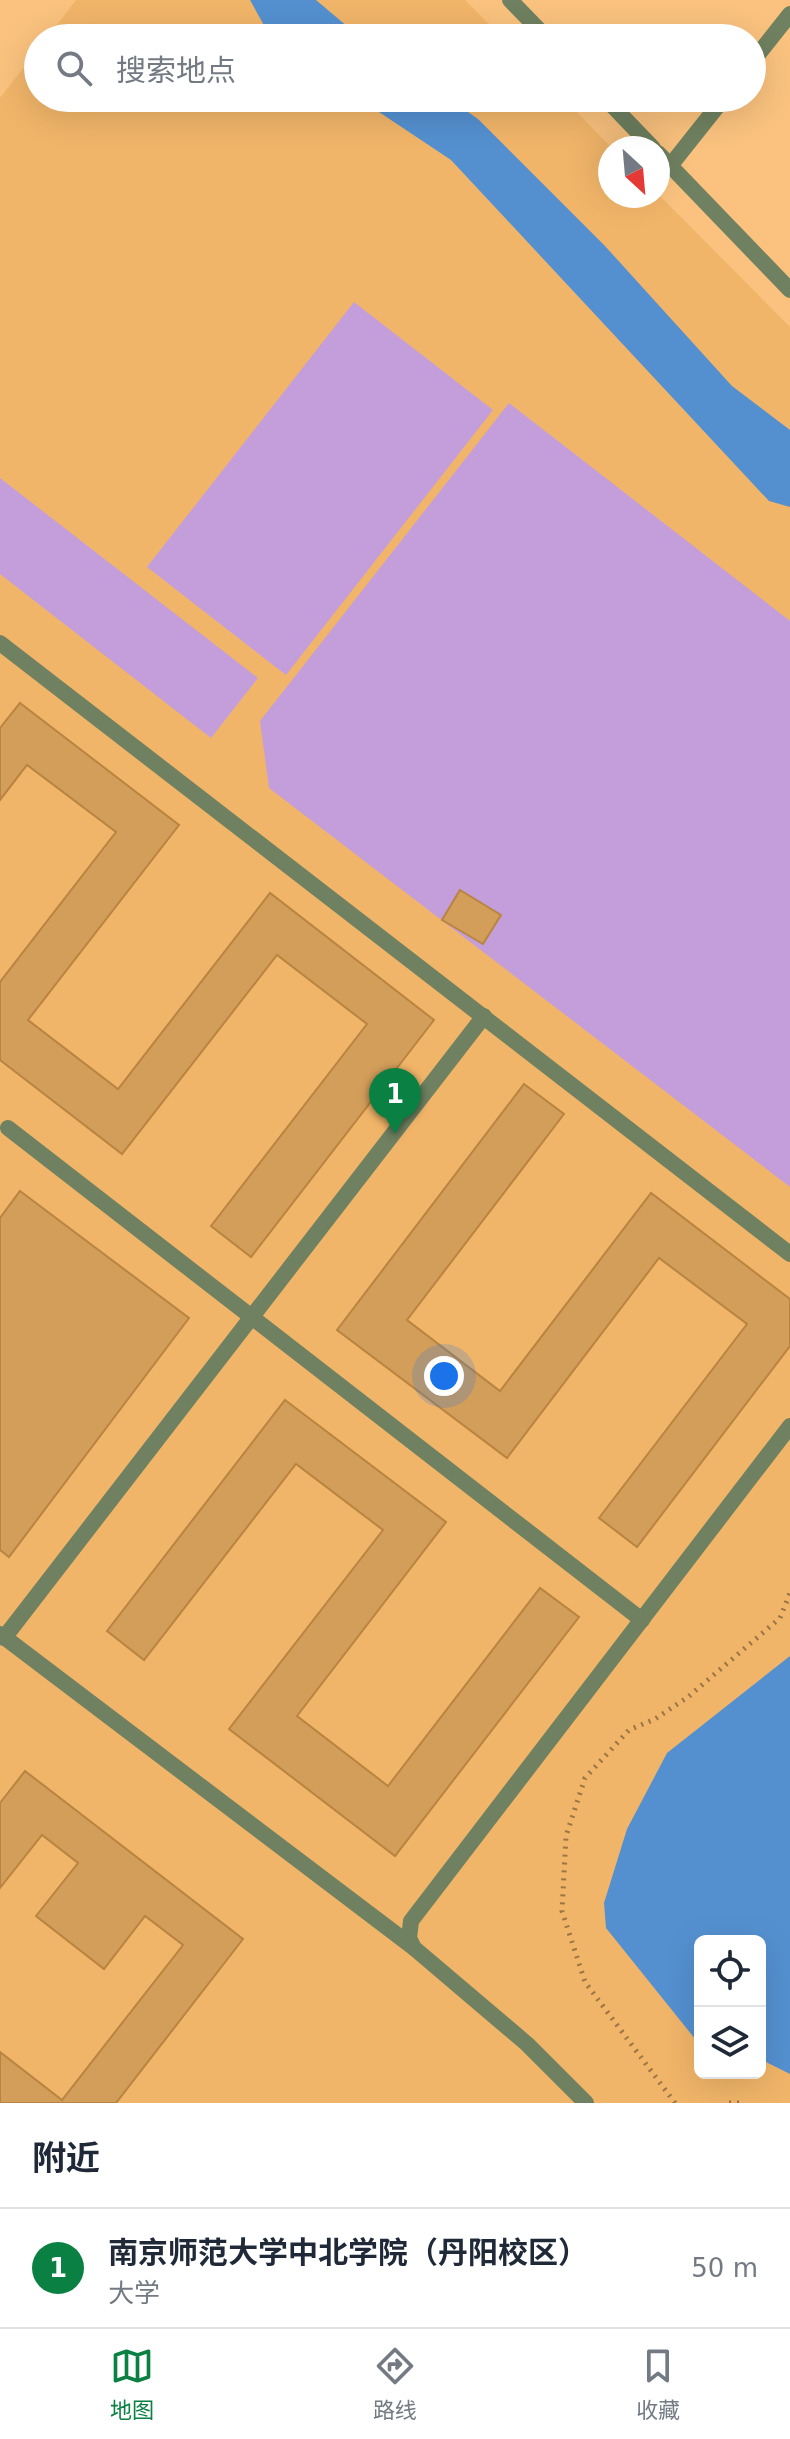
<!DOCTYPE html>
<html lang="zh">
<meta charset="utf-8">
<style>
body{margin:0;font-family:"DejaVu Sans","Noto Sans SC",sans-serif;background:#f6f6f7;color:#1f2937}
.controls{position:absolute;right:24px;bottom:24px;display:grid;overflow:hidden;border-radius:12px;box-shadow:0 8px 32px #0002}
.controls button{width:72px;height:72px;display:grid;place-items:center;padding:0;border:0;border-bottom:2px solid #e0e1e3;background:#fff;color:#1f2937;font:40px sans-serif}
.compass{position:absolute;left:598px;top:136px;width:72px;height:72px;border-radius:50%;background:#fff;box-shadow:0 8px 32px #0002;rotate:154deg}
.you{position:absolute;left:444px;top:1376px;width:28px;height:28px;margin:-20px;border:6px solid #fff;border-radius:50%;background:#1a73e8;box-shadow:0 0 0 12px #1a73e833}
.badge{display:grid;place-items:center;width:52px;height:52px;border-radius:50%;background:#0b8043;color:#fff;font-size:26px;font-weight:700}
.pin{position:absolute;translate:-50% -66px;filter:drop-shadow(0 2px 4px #0008)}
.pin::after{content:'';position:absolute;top:42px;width:28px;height:24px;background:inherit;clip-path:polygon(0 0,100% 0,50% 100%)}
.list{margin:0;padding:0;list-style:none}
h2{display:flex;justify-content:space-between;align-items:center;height:104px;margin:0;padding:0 32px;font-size:34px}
h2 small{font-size:26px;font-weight:400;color:#747a83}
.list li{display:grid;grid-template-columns:52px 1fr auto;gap:24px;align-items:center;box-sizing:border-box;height:120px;padding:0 32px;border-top:2px solid #e0e1e3}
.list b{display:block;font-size:30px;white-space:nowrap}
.list p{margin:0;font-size:26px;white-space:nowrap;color:#747a83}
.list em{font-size:26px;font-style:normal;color:#747a83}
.icon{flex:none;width:44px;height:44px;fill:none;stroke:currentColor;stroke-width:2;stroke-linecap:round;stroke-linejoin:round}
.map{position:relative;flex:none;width:790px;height:2103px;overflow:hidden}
.search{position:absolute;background:#fff;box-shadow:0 8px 32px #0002;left:24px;right:24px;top:24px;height:88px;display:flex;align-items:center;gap:20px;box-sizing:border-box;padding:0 28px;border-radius:44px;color:#747a83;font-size:30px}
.sheet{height:224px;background:#fff}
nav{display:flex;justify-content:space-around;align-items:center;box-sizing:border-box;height:112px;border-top:2px solid #e0e1e3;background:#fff;font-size:22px;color:#747a83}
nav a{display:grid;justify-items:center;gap:4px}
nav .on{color:#0b8043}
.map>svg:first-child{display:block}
.built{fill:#f1b569;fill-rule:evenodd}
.green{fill:#c39edb}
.water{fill:#5490d0}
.building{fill:#d39e5a;stroke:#b88440;stroke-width:2}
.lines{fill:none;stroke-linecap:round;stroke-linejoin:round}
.path{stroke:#9b7545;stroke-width:5;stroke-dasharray:2 6;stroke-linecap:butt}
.minor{stroke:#6f8160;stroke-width:16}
.tertiary{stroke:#6f8160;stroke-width:16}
</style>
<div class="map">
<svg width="790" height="2103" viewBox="0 0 790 2103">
<rect width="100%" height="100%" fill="#fac27e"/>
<g class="built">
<polygon points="76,0 465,0 503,38 47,38"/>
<path d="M38,49V98H563L612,148L610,196L658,194L790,327V2103H0V98ZM700,1941H760V2073H700Z"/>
</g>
<g class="green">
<polygon points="354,302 493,410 286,675 147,567"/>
<polygon points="509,403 790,621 790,1187 269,788 260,721"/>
<polygon points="0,478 258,678 211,738 0,574"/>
</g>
<g class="water">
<polygon points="250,0 316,0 361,38 271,38"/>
<polygon points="358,98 448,98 478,119 605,246 732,386 790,430 790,507 769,501 451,160"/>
<polygon points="790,1656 790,2074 760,2059 760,1941 700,1941 700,2045 606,1928 604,1903 627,1829 667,1753"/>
</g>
<g class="building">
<polygon points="20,703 179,825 28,1020 118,1089 270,893 434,1020 251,1257 211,1226 367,1024 277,955 122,1154 0,1060 0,982 116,832 27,765 0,800 0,728"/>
<polygon points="460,890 501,915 483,944 442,920"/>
<polygon points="524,1084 564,1114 407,1320 500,1391 651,1193 790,1299 790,1346 637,1547 599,1518 747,1324 659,1258 507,1458 337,1330"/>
<polygon points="20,1191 189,1318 9,1557 0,1550 0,1218"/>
<polygon points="285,1400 446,1522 297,1716 388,1786 540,1588 579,1617 395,1856 229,1729 383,1530 296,1464 144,1660 107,1631"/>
<polygon points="25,1771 243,1939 116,2103 0,2103 0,2052 62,2100 183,1945 145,1916 104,1969 36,1916 78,1863 42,1835 0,1888 0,1803"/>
</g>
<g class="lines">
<g class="path">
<polyline points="675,2103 585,1982 562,1911 566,1836 585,1778 629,1730 655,1719 688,1697 780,1618 790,1593"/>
<polyline points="729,2103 743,2103"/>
</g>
<g class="minor">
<polyline points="0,643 790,1254"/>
<polyline points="8,1128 642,1620"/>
<polyline points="0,1634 413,1947"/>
<polyline points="4,1638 484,1016"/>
<polyline points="586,2103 527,2044 414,1948 409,1938 411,1921 790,1426"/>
</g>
<g class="tertiary">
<polyline points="510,0 547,38"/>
<polyline points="752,62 790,14"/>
<polyline points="605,98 653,148"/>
<polyline points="658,153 790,290"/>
<polyline points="670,166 724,98"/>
</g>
</g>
</svg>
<div class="controls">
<button><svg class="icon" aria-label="locate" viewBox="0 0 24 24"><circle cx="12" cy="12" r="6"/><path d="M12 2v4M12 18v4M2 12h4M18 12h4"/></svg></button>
<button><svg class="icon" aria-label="layers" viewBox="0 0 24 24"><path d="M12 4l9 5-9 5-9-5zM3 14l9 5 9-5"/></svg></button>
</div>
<svg class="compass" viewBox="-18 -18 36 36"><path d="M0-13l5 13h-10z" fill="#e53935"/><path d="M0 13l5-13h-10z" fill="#747a83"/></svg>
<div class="you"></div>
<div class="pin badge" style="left:395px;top:1134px">1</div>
<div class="search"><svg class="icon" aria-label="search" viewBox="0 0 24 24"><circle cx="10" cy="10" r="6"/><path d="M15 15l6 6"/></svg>搜索地点</div>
</div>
<section class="sheet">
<h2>附近<small></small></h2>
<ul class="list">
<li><span class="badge">1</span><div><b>南京师范大学中北学院（丹阳校区）</b><p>大学</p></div><em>50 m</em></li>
</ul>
</section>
<nav>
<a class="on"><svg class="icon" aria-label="map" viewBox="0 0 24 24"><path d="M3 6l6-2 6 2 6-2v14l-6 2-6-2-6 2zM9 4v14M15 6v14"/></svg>地图</a>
<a><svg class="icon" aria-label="directions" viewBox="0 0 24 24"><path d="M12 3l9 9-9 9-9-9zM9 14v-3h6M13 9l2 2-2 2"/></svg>路线</a>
<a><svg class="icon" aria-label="saved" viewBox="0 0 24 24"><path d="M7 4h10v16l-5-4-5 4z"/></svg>收藏</a>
</nav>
